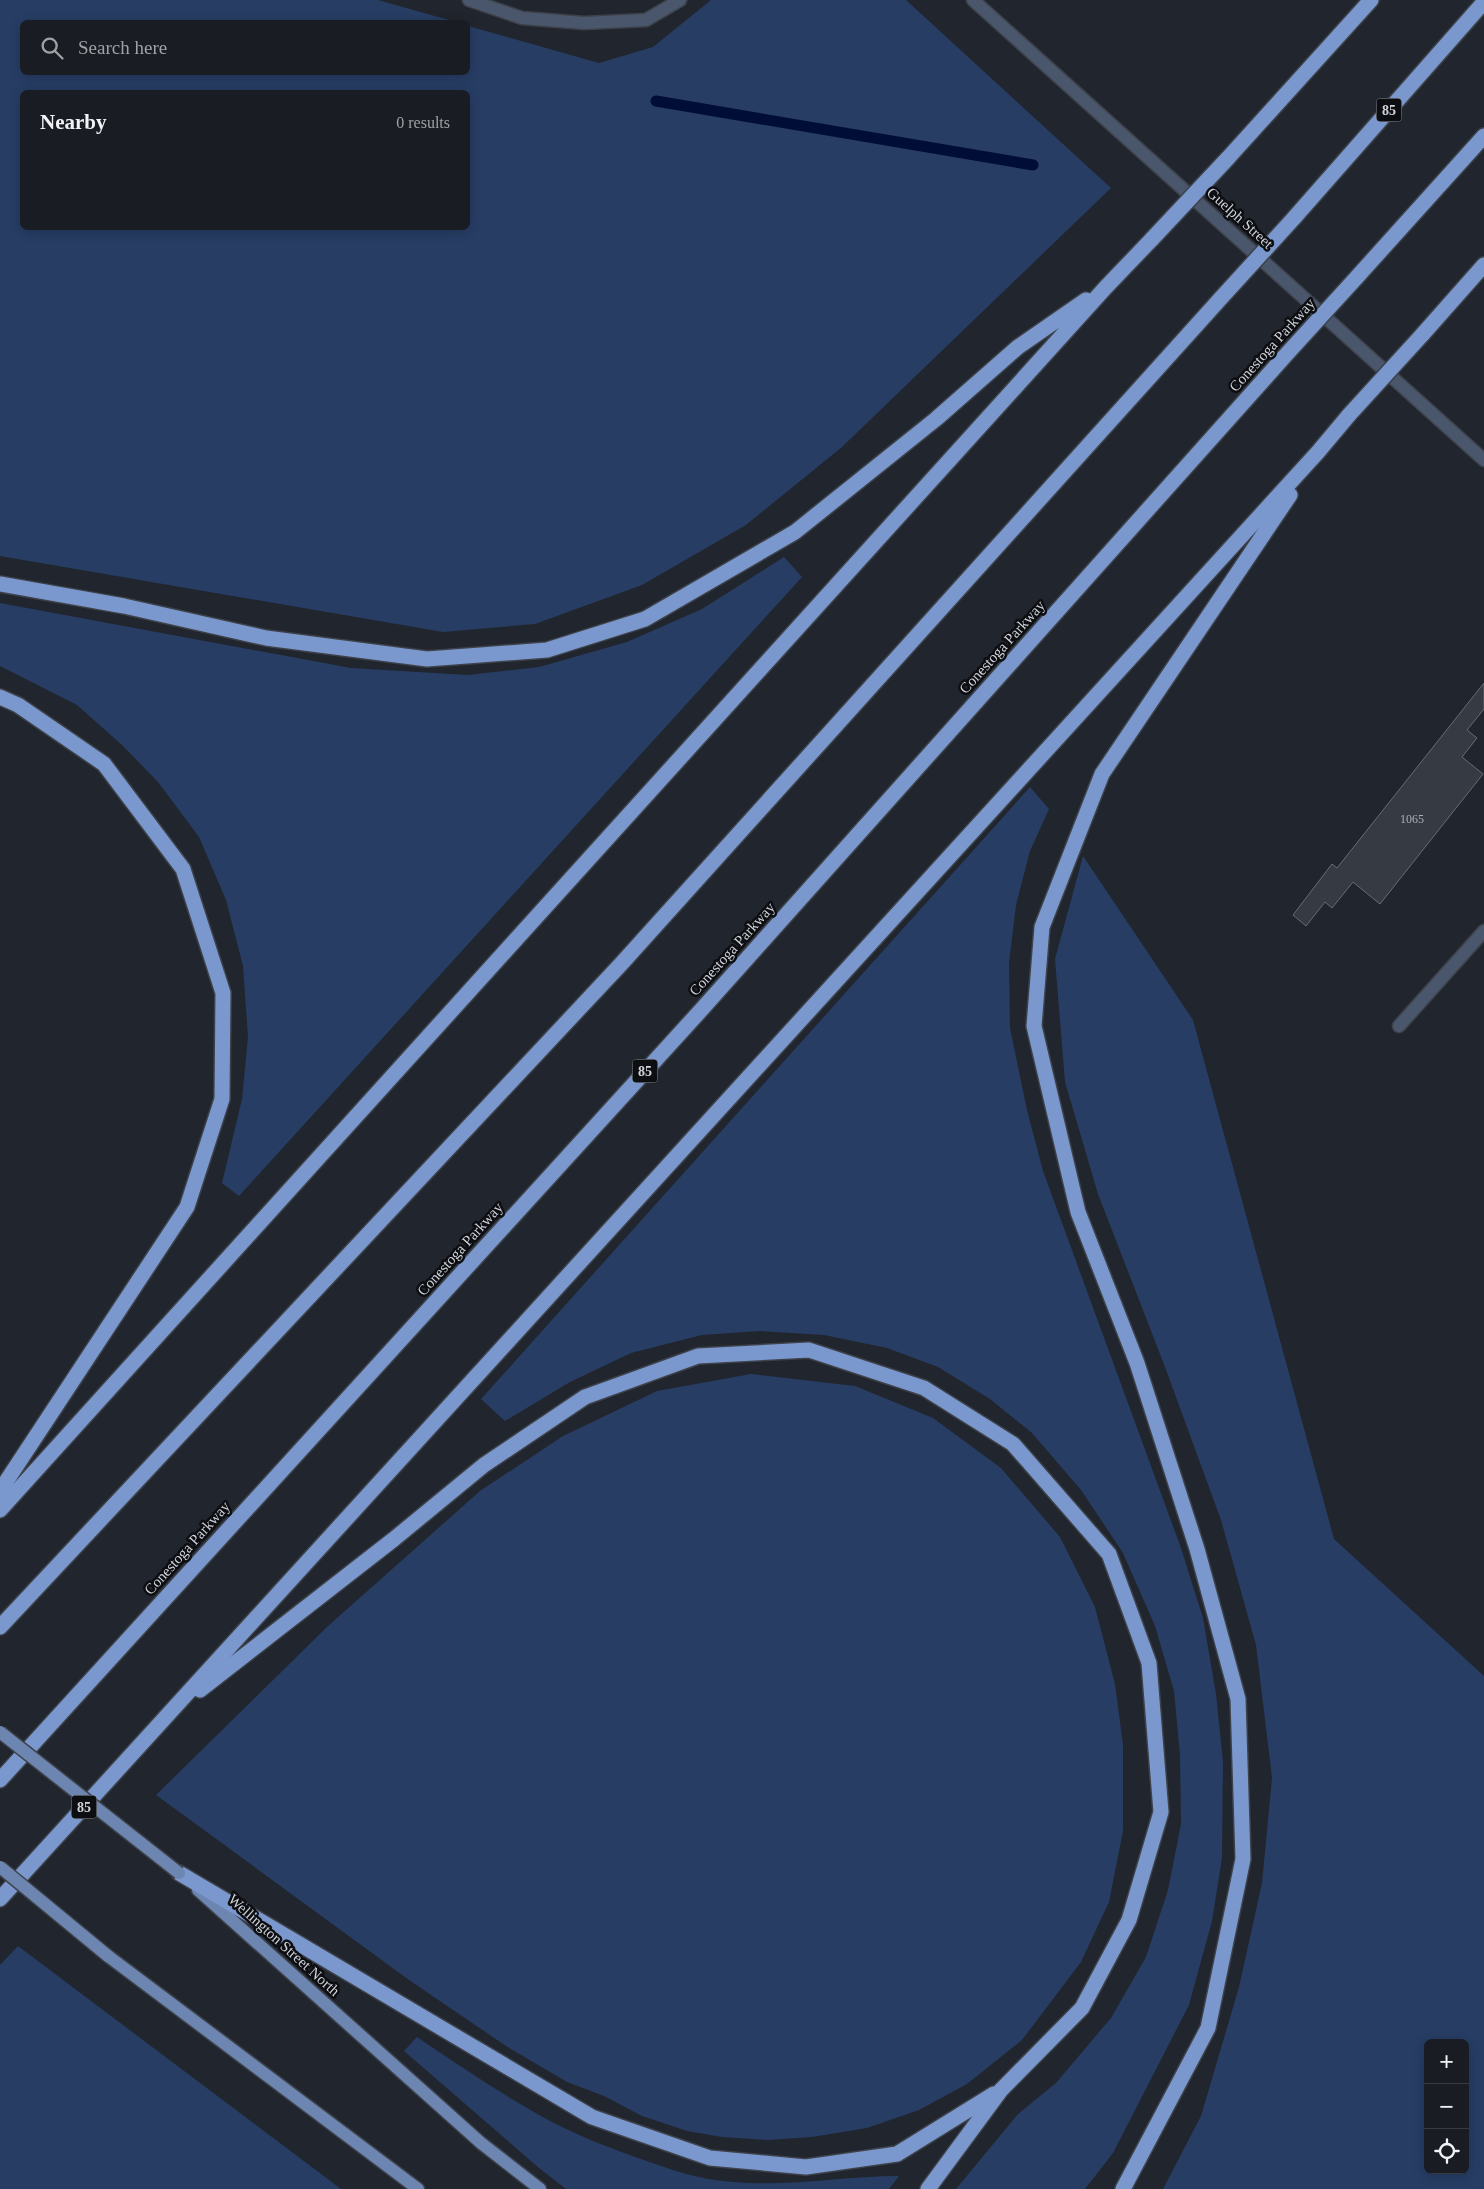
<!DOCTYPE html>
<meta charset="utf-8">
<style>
body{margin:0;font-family:"Times New Roman",serif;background:#26292f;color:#f1f3f6}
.controls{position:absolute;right:15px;bottom:15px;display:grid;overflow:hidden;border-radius:8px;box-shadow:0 2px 12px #0003}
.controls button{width:45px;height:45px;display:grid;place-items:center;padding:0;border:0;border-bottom:1px solid #373a40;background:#191c22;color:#f1f3f6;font:25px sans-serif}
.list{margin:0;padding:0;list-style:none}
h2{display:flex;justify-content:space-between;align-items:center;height:65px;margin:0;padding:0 20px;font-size:21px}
h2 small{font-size:16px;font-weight:400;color:#9fa1a5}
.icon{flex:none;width:28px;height:28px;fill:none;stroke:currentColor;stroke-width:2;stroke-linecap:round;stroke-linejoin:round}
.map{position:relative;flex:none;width:1484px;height:2189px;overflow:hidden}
.search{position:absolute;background:#191c22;box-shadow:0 2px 12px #0003;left:20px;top:20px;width:450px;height:55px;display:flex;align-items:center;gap:12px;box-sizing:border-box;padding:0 18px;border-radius:8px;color:#9fa1a5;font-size:19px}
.panel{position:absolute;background:#191c22;box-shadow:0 2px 12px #0003;left:20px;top:90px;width:450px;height:140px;border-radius:8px}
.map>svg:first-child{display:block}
.green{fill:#273d64;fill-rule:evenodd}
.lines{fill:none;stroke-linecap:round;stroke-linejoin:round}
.stream{stroke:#000d37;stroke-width:11}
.building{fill:#363b43;stroke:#666c75}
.minor-casing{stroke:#3d4149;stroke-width:15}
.major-casing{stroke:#3d4149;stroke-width:15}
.highway-casing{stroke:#3d4149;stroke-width:18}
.minor{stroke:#49566b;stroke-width:12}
.major{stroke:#6c85b1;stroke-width:12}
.highway{stroke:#7a98cd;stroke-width:15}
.major-bridge-casing{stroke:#3d4149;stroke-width:15;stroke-linecap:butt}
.highway-bridge-casing{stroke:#3d4149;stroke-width:18;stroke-linecap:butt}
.major-bridge{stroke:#6c85b1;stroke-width:12}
.highway-bridge{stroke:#7a98cd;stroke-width:15}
.labels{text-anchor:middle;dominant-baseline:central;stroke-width:5;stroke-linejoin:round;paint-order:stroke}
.number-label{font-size:12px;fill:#aaadb4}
.shield{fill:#0c0e12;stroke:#95989d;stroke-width:1}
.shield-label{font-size:14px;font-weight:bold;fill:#d0d3d9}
.street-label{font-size:15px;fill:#d0d3d9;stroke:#0c0e12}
</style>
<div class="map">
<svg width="1484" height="2189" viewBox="0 0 1484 2189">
<rect width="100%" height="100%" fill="#21252d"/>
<g class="green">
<path d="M0,0H378L456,22H22V72H468V26L599,63L653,47L711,0H906L1111,188L842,447L746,525L642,585L535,624L443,632L0,556ZM22,92H468V228H22Z"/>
<polygon points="784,557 802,577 239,1196 222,1183 242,1099 248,1037 243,966 226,900 199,837 158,782 122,745 77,705 0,666 0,603 351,668 468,675 539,667 627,642 702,609"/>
<polygon points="1030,787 1049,809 1030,851 1016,905 1009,963 1010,1028 1027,1110 1043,1171 1181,1548 1203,1618 1216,1694 1223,1762 1222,1858 1212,1921 1189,2005 1113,2153 1085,2189 956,2189 1018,2114 1056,2083 1111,2018 1146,1957 1168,1890 1181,1824 1180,1755 1174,1691 1155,1626 1123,1553 1081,1490 1032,1433 990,1399 938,1367 887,1348 824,1335 760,1331 702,1335 631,1353 570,1382 505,1421 481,1399"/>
<path d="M1083,856L1193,1020L1334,1539L1484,1676V2189H1163L1201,2116L1239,1987L1262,1883L1272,1778L1256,1645L1221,1520L1165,1367L1098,1194L1065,1082L1055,959ZM1428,2043H1465V2170H1428Z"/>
<polygon points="751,1374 855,1386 933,1418 1001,1468 1060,1537 1095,1607 1115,1684 1123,1745 1123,1831 1109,1902 1081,1962 1022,2040 967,2084 919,2110 867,2128 812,2137 768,2140 722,2137 687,2131 642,2116 604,2096 567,2082 506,2046 409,1980 156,1795 328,1626 480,1491 563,1436 657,1391"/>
<polygon points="18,1946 341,2189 0,2189 0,1965"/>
<path d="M417,2037C457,2064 498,2092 541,2116C571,2133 605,2146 638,2158C669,2169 700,2180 733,2182C789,2187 843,2176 899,2176L889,2189H566L539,2168L404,2051Z"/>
</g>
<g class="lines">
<polyline class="stream" points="656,101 1033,165"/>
</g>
<polygon class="building" points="1484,683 1484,709 1467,730 1477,738 1462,757 1483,774 1380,904 1353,882 1332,908 1325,902 1306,926 1293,915 1332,864 1337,868"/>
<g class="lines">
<g class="minor-casing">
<g id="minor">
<polyline points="469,0 522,18 584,23 646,20 680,0"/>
<polyline points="973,0 1484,460"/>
<polyline points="1399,1026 1484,931"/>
</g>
</g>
<g class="major-casing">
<g id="major">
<polyline points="198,1890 481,2143 540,2189"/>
<polyline points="108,1956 418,2189"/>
</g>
</g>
<g class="highway-casing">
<g id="highway">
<polyline points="1228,158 1371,0"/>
<polyline points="1294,218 1484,2"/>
<polyline points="1357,277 1484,136"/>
<polyline points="1422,335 1484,265"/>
<polyline points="0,584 124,606 266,638 427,659 547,650 645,619 795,532 936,419 1018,347 1086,300"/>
<polyline points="0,697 18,705 104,764 183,869 223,993 222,1099 187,1207 0,1491"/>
<polyline points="0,1510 1106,287 1152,239"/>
<polyline points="0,1627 622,963 1221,298"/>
<polyline points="200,1690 394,1539 484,1465 585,1397 698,1356 809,1350 924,1388 1013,1444 1109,1554 1149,1663 1161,1812 1129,1920 1082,2008 1001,2090 928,2189"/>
<polyline points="0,1780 702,1009 1284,357"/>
<polyline points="179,1873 592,2117 710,2158 806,2167 897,2154 994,2094"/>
<polyline points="0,1899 1318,452 1349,415"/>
<polyline points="1123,2189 1208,2028 1243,1859 1238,1699 1197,1549 1137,1363 1078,1212 1034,1026 1042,927 1102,774 1290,495"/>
</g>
</g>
<use href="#minor" class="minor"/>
<use href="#major" class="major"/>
<use href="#highway" class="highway"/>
<g class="major-bridge-casing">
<g id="major-bridge">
<polyline points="0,1732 179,1873"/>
<polyline points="0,1867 108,1956"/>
</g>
</g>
<g class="highway-bridge-casing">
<g id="highway-bridge">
<polyline points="1152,239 1228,158"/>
<polyline points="1221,298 1294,218"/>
<polyline points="1284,357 1357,277"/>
<polyline points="1349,415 1422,335"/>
</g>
</g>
<use href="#major-bridge" class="major-bridge"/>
<use href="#highway-bridge" class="highway-bridge"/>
</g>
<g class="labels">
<g class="number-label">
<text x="1412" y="819">1065</text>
</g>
<g class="shield">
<rect x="1376.5" y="98.5" width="25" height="23" rx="4"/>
<rect x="632.5" y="1059.5" width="25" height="23" rx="4"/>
<rect x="71.5" y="1795.5" width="25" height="23" rx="4"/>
</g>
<g class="shield-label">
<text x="1389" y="110">85</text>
<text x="645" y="1071">85</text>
<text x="84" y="1807">85</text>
</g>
<g class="street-label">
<text transform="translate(1240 218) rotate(42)">Guelph Street</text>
<text transform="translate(1272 345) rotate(-48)">Conestoga Parkway</text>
<text transform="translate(1002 647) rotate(-48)">Conestoga Parkway</text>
<text transform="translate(732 949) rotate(-48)">Conestoga Parkway</text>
<text transform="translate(460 1249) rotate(-48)">Conestoga Parkway</text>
<text transform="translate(187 1548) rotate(-48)">Conestoga Parkway</text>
<text transform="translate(284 1945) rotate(42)">Wellington Street North</text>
</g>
</g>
</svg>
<div class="controls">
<button>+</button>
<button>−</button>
<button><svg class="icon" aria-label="locate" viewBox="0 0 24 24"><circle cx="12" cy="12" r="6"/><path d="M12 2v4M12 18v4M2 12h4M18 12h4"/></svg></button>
</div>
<div class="search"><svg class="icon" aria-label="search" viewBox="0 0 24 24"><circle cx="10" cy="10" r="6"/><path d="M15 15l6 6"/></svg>Search here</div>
<section class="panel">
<h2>Nearby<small>0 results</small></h2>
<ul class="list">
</ul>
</section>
</div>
